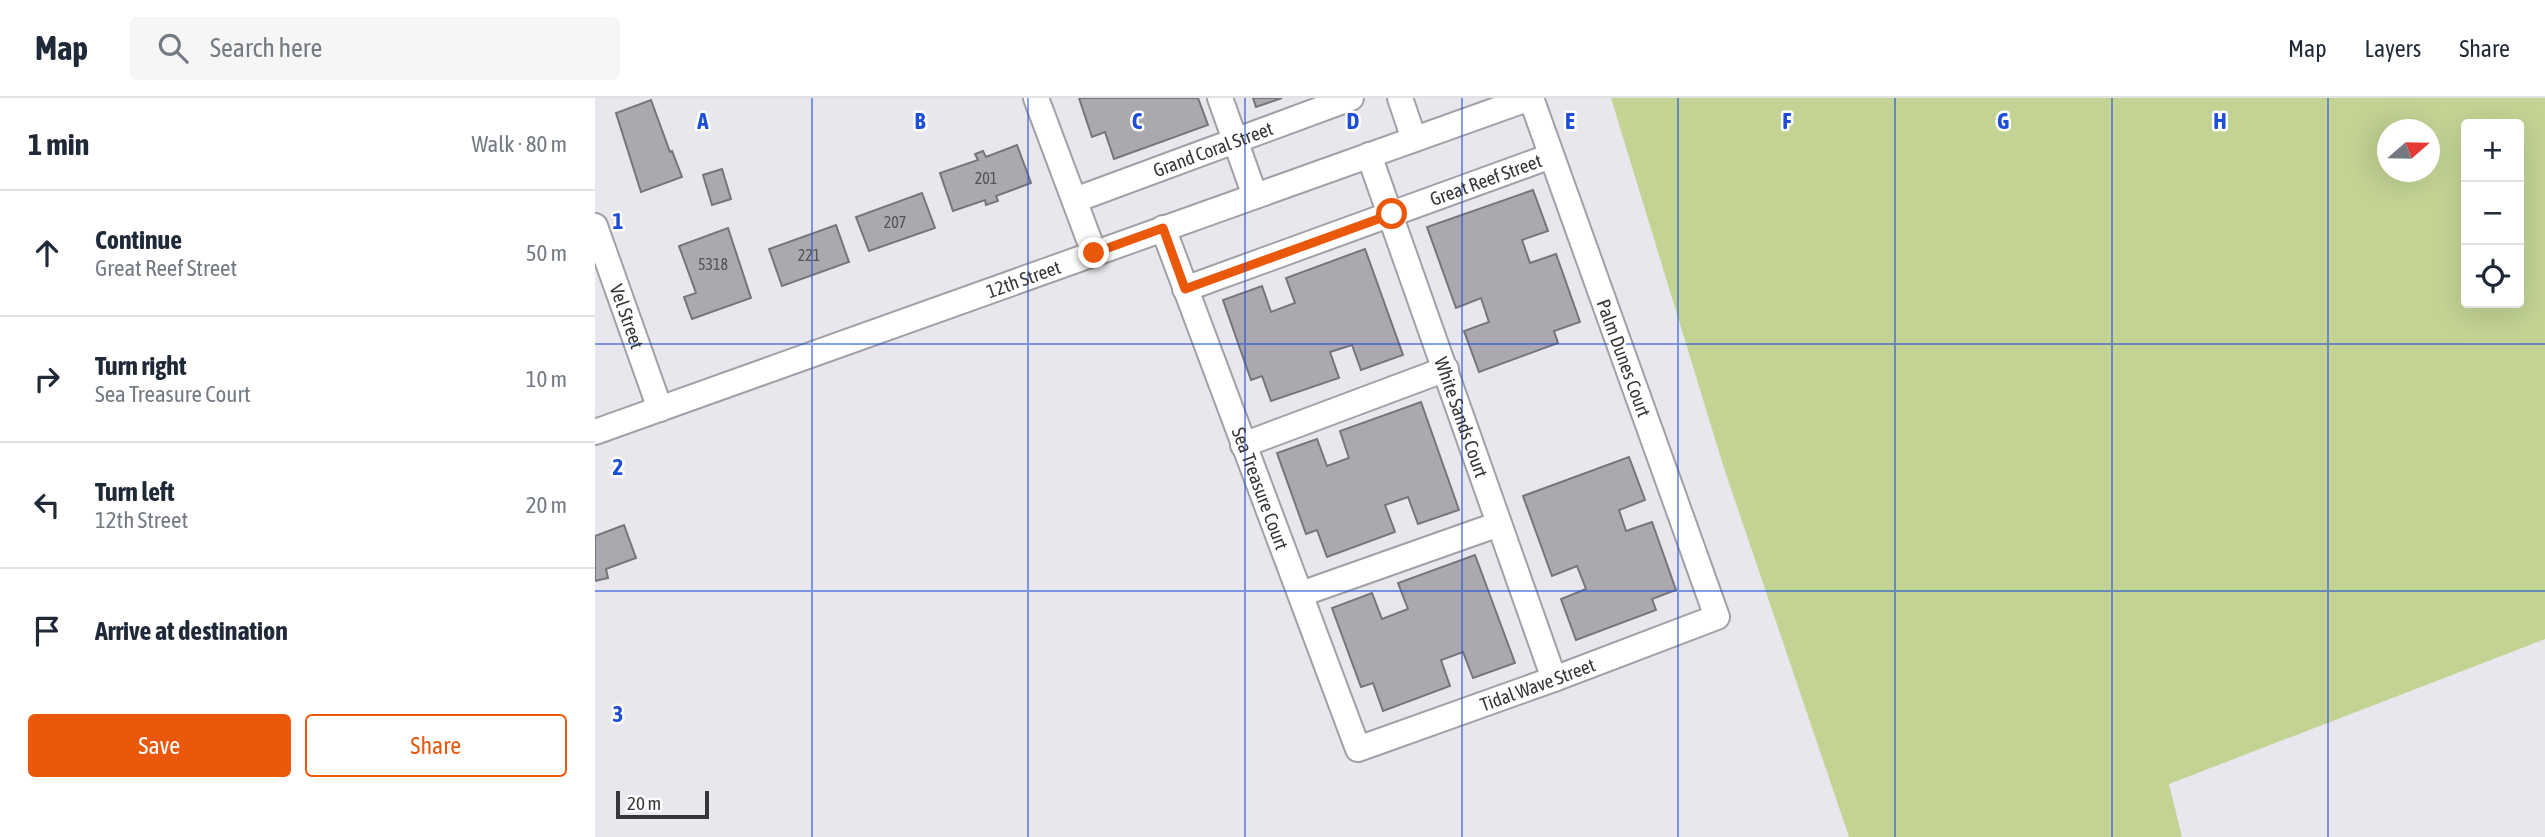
<!DOCTYPE html>
<meta charset="utf-8">
<style>
body{margin:0;font-family:"Asap Condensed",sans-serif;background:#f6f6f7;color:#1f2937}
.controls{position:absolute;right:21px;top:21px;display:grid;overflow:hidden;border-radius:7px;box-shadow:0 7px 28px #0002}
.controls button{width:63px;height:63px;display:grid;place-items:center;padding:0;border:0;border-bottom:2px solid #e0e1e3;background:#fff;color:#1f2937;font:35px sans-serif}
.compass{position:absolute;left:1782px;top:21px;width:63px;height:63px;border-radius:50%;background:#fff;box-shadow:0 7px 28px #0002;rotate:70deg}
.scale{position:absolute;left:21px;bottom:18px;width:93px;box-sizing:border-box;padding-left:7px;border:4px solid #363638;border-top:0;font-size:19px;line-height:24px;white-space:nowrap;color:#363638;-webkit-text-stroke:5px #fff;paint-order:stroke}
.stop{position:absolute;width:21px;height:21px;margin:-16px;border:5px solid #ea580c;border-radius:50%;background:#fff}
.stop.end{background:#ea580c;border-color:#fff;box-shadow:0 2px 7px #0008}
.list{margin:0;padding:0;list-style:none}
h2{display:flex;justify-content:space-between;align-items:center;height:91px;margin:0;padding:0 28px;font-size:30px}
h2 small{font-size:23px;font-weight:400;color:#747a83}
.list li{display:grid;grid-template-columns:46px 1fr auto;gap:21px;align-items:center;box-sizing:border-box;height:126px;padding:0 28px;border-top:2px solid #e0e1e3}
.list b{display:block;font-size:26px;white-space:nowrap}
.list p{margin:0;font-size:23px;white-space:nowrap;color:#747a83}
.list em{font-size:23px;font-style:normal;color:#747a83}
.actions{display:flex;gap:14px;padding:21px 28px}
.actions a{flex:1;padding:16px 0;border:2px solid #ea580c;border-radius:7px;text-align:center;font-size:24px;color:#ea580c}
.actions .main{background:#ea580c;color:#fff}
.icon{flex:none;width:38px;height:38px;fill:none;stroke:currentColor;stroke-width:2;stroke-linecap:round;stroke-linejoin:round}
.map{position:relative;flex:none;width:1950px;height:739px;overflow:hidden}
header{display:flex;align-items:center;gap:42px;box-sizing:border-box;height:98px;padding:0 35px;background:#fff;border-bottom:2px solid #e0e1e3}
header strong{font-size:33px}
nav{display:flex;gap:38px;margin-inline-start:auto;font-size:24px}
.search{width:490px;height:63px;background:#f6f6f7;display:flex;align-items:center;gap:18px;box-sizing:border-box;padding:0 24px;border-radius:7px;color:#747a83;font-size:26px}
main{display:flex}
aside{flex:1;background:#fff}
.map>svg:first-child{display:block}
.green{fill:#c2d394;fill-rule:evenodd}
.building{fill:#aba9af;stroke:#76757a;stroke-width:2}
.lines{fill:none;stroke-linecap:round;stroke-linejoin:round}
.street-casing{stroke:#a1a0a6;stroke-width:28}
.street{stroke:#fff;stroke-width:24}
.route{stroke:#ea580c;stroke-width:9}
.grid{fill:none;stroke:#1d4ed8;stroke-width:2;stroke-opacity:0.55}
.labels{text-anchor:middle;dominant-baseline:central;stroke-width:5;stroke-linejoin:round;paint-order:stroke}
.number-label{font-size:16px;fill:#535356}
.street-label{font-size:19px;fill:#363638;stroke:#fff}
.grid-label{font-size:23px;text-anchor:middle;font-weight:bold;fill:#1d4ed8;stroke:#fff;stroke-width:5;stroke-linejoin:round;paint-order:stroke}
</style>
<header>
<strong>Map</strong>
<div class="search"><svg class="icon" aria-label="search" viewBox="0 0 24 24"><circle cx="10" cy="10" r="6"/><path d="M15 15l6 6"/></svg>Search here</div>
<nav><a>Map</a><a>Layers</a><a>Share</a></nav>
</header>
<main>
<aside>
<h2>1 min<small>Walk · 80 m</small></h2>
<ul class="list">
<li><svg class="icon" aria-label="ahead" viewBox="0 0 24 24"><path d="M12 20V5M6 11l6-6 6 6"/></svg><div><b>Continue</b><p>Great Reef Street</p></div><em>50 m</em></li>
<li><svg class="icon" aria-label="right" viewBox="0 0 24 24"><path d="M7 20v-9h11M14 6l5 5-5 5"/></svg><div><b>Turn right</b><p>Sea Treasure Court</p></div><em>10 m</em></li>
<li><svg class="icon" aria-label="left" viewBox="0 0 24 24"><path d="M17 20v-9H6M10 6l-5 5 5 5"/></svg><div><b>Turn left</b><p>12th Street</p></div><em>20 m</em></li>
<li><svg class="icon" aria-label="arrive" viewBox="0 0 24 24"><path d="M6 21V4h12l-3 4 3 4H6"/></svg><div><b>Arrive at destination</b></div></li>
</ul>
<div class="actions"><a class="main">Save</a><a>Share</a></div>
</aside>
<div class="map">
<svg width="1950" height="739" viewBox="0 0 1950 739">
<rect width="100%" height="100%" fill="#e8e7ed"/>
<path class="green" d="M1016,0H1950V541L1574,686L1587,739H1254L1128,367ZM1871,26H1924V205H1871ZM1792,32H1834V74H1792Z"/>
<g class="building">
<polygon points="484,0 603,0 613,27 519,61 510,34 497,39"/>
<polygon points="658,0 687,0 661,9"/>
<polygon points="56,2 75,54 77,53 87,79 46,94 21,15"/>
<polygon points="422,47 436,85 401,98 403,103 391,107 390,102 358,113 345,75 383,62 380,56 388,53 391,59"/>
<polygon points="127,71 136,101 117,107 108,77"/>
<polygon points="938,92 953,133 927,142 935,165 961,156 985,224 959,233 963,245 884,274 869,233 894,224 886,200 861,210 832,129"/>
<polygon points="327,95 340,130 274,153 261,119"/>
<polygon points="241,127 254,164 187,188 174,151"/>
<polygon points="133,130 156,200 97,221 89,199 101,195 84,148"/>
<polygon points="770,151 808,257 766,272 757,247 735,254 744,280 676,303 667,278 656,282 628,202 667,188 676,214 700,205 691,180"/>
<polygon points="826,304 864,412 823,426 813,399 790,407 800,434 732,459 722,432 711,436 682,355 722,341 732,368 754,360 745,333"/>
<polygon points="1034,359 1050,402 1024,412 1031,433 1057,424 1081,492 1057,501 1061,512 981,542 966,501 991,491 982,468 957,478 928,398"/>
<polygon points="29,427 41,460 11,471 13,480 0,483 0,438"/>
<polygon points="880,457 920,565 878,580 868,554 846,562 855,588 788,613 778,585 766,589 737,510 777,495 787,521 813,511 803,485"/>
</g>
<g class="lines">
<g class="street-casing">
<g id="street">
<polyline points="441,0 499,155"/>
<polyline points="625,0 660,98"/>
<polyline points="805,0 819,41"/>
<path id="s1" d="M774,57L959,581"/>
<path id="s2" d="M480,102L756,0"/>
<path id="s3" d="M0,128L65,311"/>
<path id="s4" d="M568,130L763,651L959,581L1122,519L936,0"/>
<path id="s5" d="M590,191L956,58"/>
<path id="s6" d="M0,334L935,0"/>
<polyline points="648,347 851,271"/>
<polyline points="706,496 904,426"/>
</g>
</g>
<use href="#street" class="street"/>
</g>
<g class="lines">
<polyline class="route" points="499,155 568,130 590,191 797,116"/>
</g>
<path class="grid" d="M217,0V739M433,0V739M650,0V739M867,0V739M1083,0V739M1300,0V739M1517,0V739M1733,0V739M0,246H1950M0,493H1950"/>
<g class="labels">
<g class="number-label">
<text x="391" y="80">201</text>
<text x="300" y="124">207</text>
<text x="214" y="157">221</text>
<text x="118" y="166">5318</text>
</g>
<g class="street-label">
<text stroke="none"><textPath href="#s2" startOffset="147">Grand Coral Street</textPath></text>
<text stroke="none"><textPath href="#s5" startOffset="320">Great Reef Street</textPath></text>
<text stroke="none"><textPath href="#s6" startOffset="455">12th Street</textPath></text>
<text stroke="none"><textPath href="#s3" startOffset="96">Vel Street</textPath></text>
<text transform="translate(1029 260) rotate(70)">Palm Dunes Court</text>
<text stroke="none"><textPath href="#s1" startOffset="278">White Sands Court</textPath></text>
<text stroke="none"><textPath href="#s4" startOffset="278">Sea Treasure Court</textPath></text>
<text stroke="none"><textPath href="#s4" startOffset="747">Tidal Wave Street</textPath></text>
</g>
</g>
<g class="grid-label">
<text x="108" y="31">A</text>
<text x="325" y="31">B</text>
<text x="542" y="31">C</text>
<text x="758" y="31">D</text>
<text x="975" y="31">E</text>
<text x="1192" y="31">F</text>
<text x="1408" y="31">G</text>
<text x="1625" y="31">H</text>
<text x="23" y="131">1</text>
<text x="23" y="377">2</text>
<text x="23" y="624">3</text>
</g>
</svg>
<div class="controls">
<button>+</button>
<button>−</button>
<button><svg class="icon" aria-label="locate" viewBox="0 0 24 24"><circle cx="12" cy="12" r="6"/><path d="M12 2v4M12 18v4M2 12h4M18 12h4"/></svg></button>
</div>
<svg class="compass" viewBox="-18 -18 36 36"><path d="M0-13l5 13h-10z" fill="#e53935"/><path d="M0 13l5-13h-10z" fill="#747a83"/></svg>
<div class="scale">20 m</div>
<div class="stop" style="left:797px;top:116px"></div>
<div class="stop end" style="left:499px;top:155px"></div>
</div>
</main>
